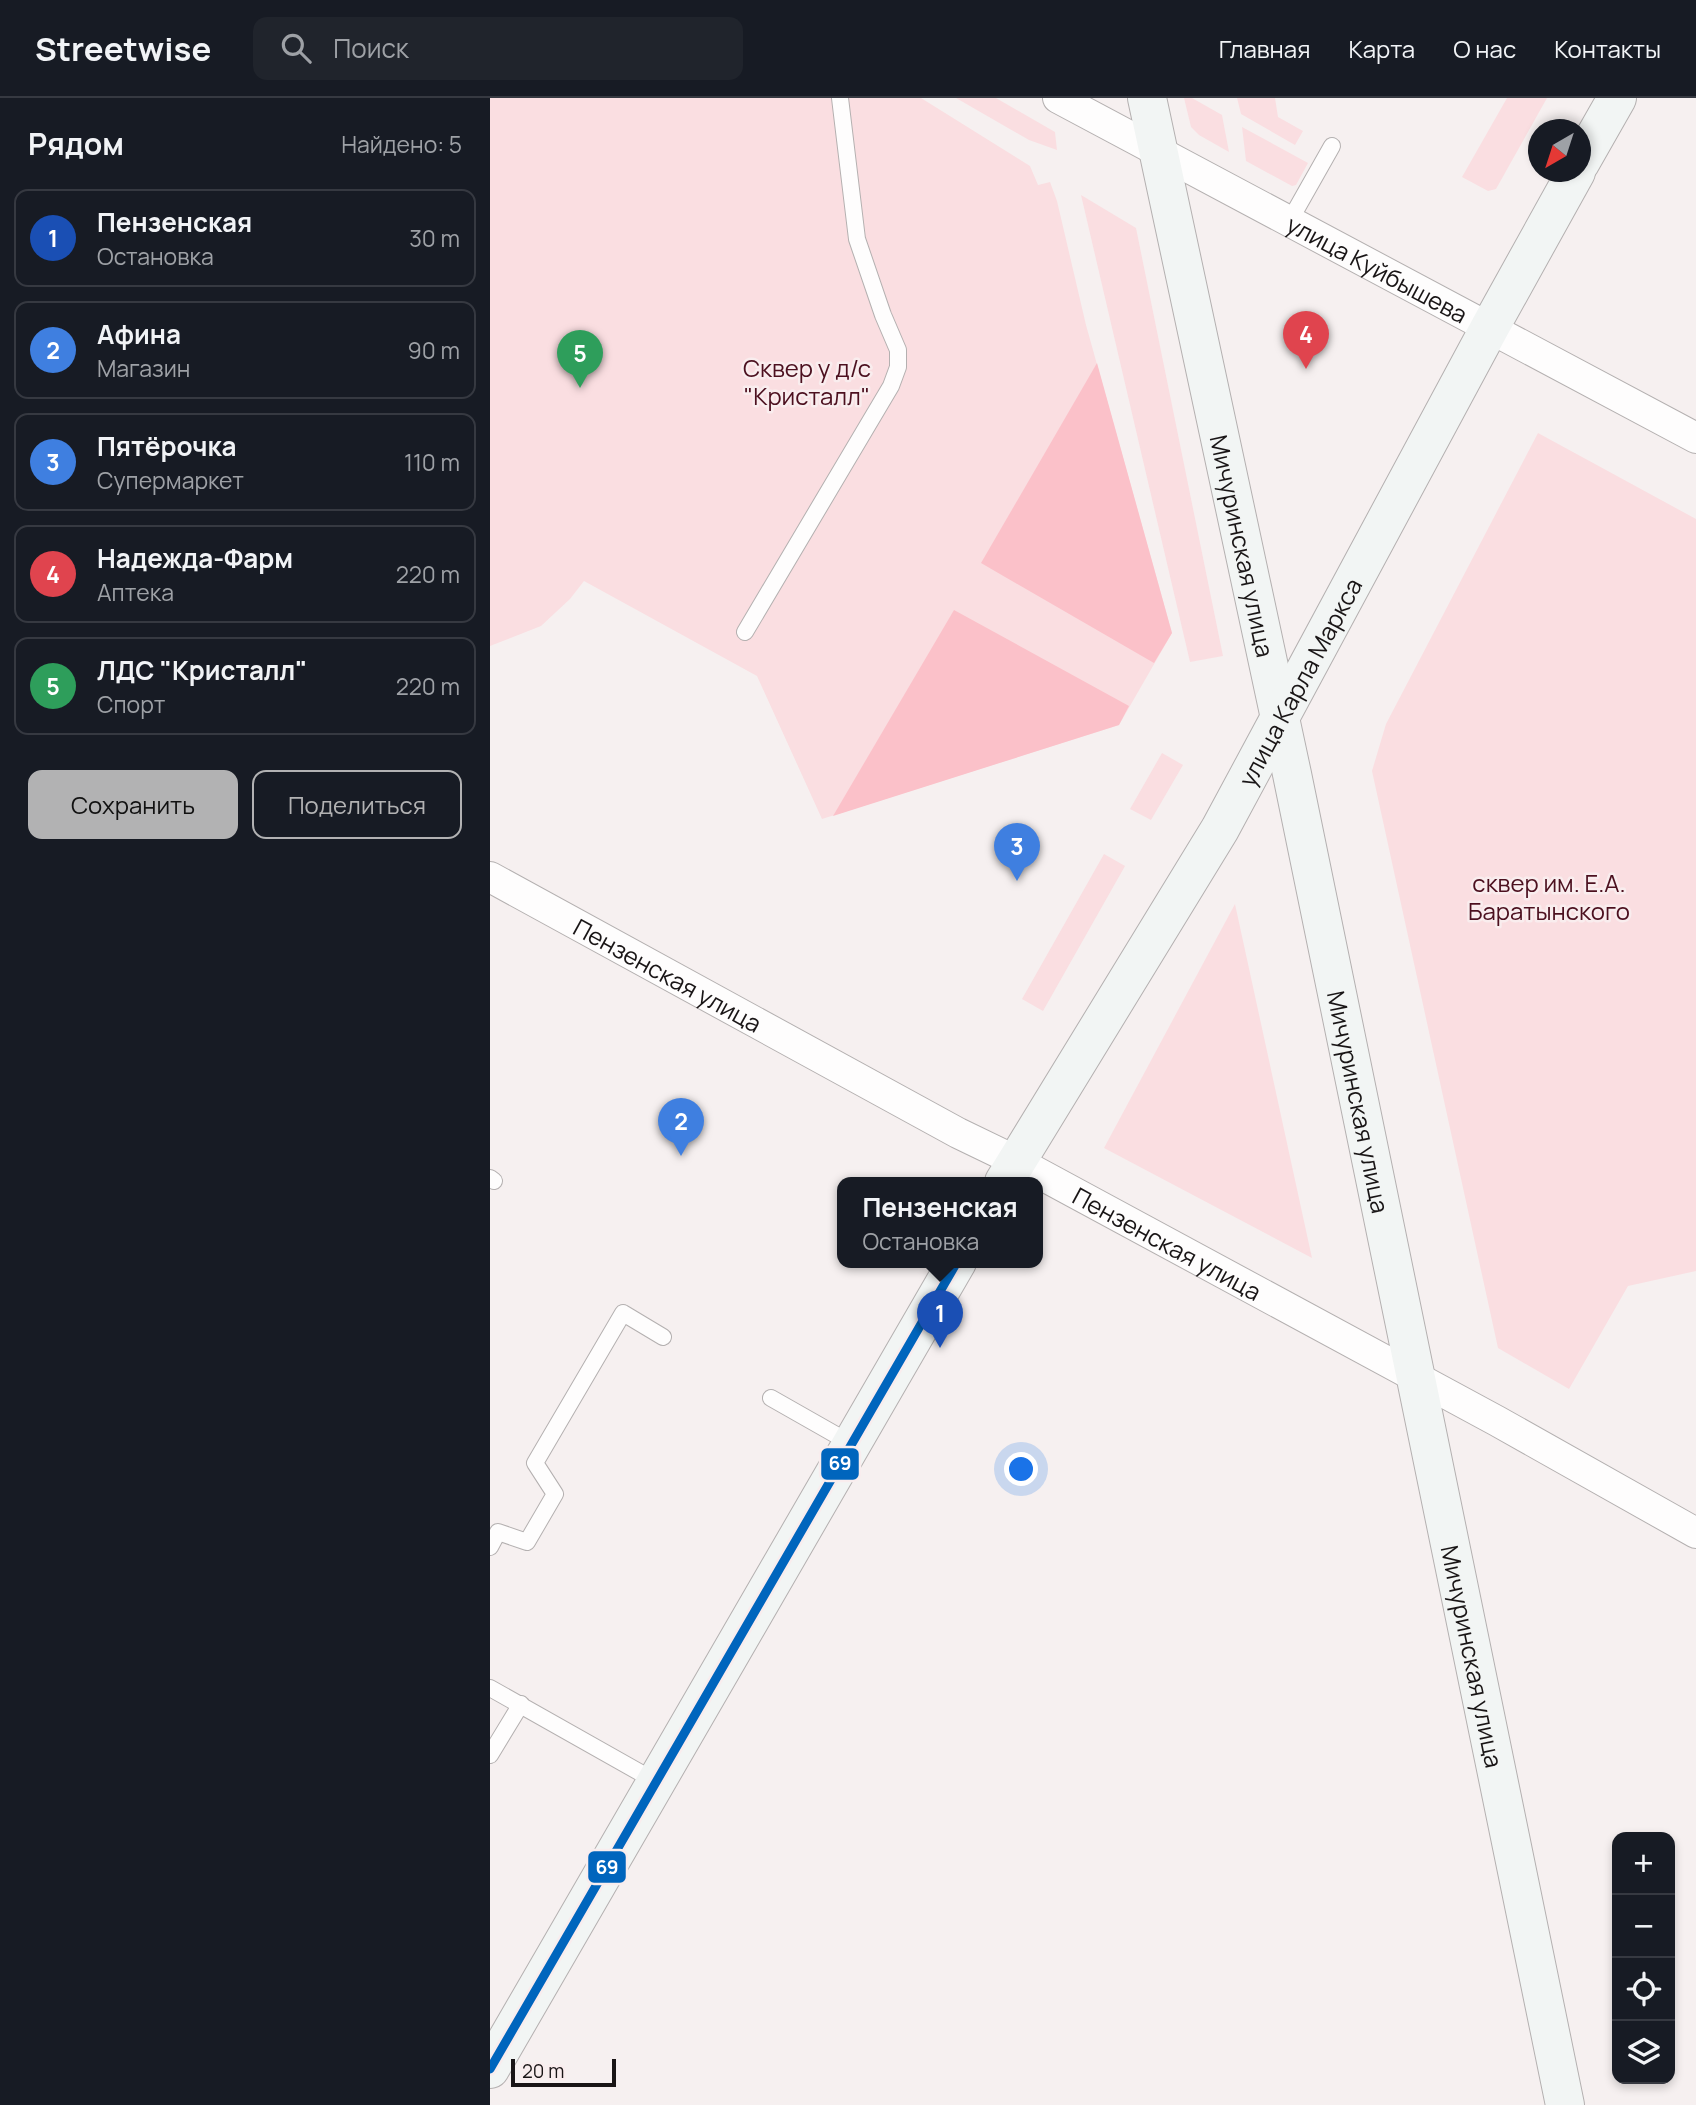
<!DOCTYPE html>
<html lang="ru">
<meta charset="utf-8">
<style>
body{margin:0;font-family:Manrope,sans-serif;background:#20242c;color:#f1f3f6}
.controls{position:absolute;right:21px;bottom:21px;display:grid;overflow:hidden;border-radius:14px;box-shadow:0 4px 10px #0003}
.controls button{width:63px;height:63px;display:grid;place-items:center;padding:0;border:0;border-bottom:2px solid #363941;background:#171b24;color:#f1f3f6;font:35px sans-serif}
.compass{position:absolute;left:1038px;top:21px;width:63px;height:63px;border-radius:50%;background:#171b24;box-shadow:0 4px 10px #0003;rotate:219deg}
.scale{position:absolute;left:21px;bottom:18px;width:105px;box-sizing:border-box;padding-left:7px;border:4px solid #191516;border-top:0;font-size:19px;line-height:24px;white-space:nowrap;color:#191516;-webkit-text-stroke:5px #f9edee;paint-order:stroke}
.you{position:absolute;left:532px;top:1372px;width:24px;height:24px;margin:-18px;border:5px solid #fff;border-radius:50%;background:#1a73e8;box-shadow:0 0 0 10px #1a73e833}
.badge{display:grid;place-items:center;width:46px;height:46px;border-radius:50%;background:#b2b2b3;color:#fff;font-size:23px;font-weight:700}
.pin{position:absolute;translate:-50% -58px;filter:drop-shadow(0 2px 4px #0008)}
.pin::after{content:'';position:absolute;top:37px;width:24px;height:21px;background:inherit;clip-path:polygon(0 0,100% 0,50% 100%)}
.popup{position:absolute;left:347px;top:1079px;width:206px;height:91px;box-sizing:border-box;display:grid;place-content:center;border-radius:14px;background:#171b24;filter:drop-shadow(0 2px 5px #0005);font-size:23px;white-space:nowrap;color:#9ea1a6}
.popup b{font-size:26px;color:#f1f3f6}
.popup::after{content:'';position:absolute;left:50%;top:100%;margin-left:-14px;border:14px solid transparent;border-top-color:#171b24}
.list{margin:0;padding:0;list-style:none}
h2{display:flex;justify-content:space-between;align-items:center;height:91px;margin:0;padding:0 28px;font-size:30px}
h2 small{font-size:23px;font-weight:400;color:#9ea1a6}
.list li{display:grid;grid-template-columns:46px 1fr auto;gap:21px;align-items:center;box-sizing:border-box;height:98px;margin:0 14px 14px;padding:0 14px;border:2px solid #363941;border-radius:14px}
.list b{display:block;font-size:26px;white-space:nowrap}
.list p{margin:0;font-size:23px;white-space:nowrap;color:#9ea1a6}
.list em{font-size:23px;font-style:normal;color:#9ea1a6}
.actions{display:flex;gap:14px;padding:21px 28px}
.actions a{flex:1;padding:16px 0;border:2px solid #b2b2b3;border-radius:14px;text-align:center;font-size:24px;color:#b2b2b3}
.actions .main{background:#b2b2b3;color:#111}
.icon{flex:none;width:38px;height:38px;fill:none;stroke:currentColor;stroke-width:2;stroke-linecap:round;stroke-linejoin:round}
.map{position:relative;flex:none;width:1206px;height:2007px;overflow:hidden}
header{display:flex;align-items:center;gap:42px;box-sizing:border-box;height:98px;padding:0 35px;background:#171b24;border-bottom:2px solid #363941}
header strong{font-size:33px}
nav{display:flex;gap:38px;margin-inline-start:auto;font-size:24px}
.search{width:490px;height:63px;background:#20242c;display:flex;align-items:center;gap:18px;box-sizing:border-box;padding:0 24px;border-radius:14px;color:#9ea1a6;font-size:26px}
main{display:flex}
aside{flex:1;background:#171b24}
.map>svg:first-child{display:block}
.green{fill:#fadee1}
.water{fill:#fbc1c9}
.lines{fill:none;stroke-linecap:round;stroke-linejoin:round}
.lane-casing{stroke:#b4b0b0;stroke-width:18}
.street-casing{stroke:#b4b0b0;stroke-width:32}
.secondary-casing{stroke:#b4b0b0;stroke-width:40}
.lane{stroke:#fefdfd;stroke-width:16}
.street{stroke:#fefdfd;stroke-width:30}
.secondary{stroke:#f2f5f4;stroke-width:38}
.bus-1-casing{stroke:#f9edee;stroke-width:14}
.bus-1{stroke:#0065bd;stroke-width:9}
.labels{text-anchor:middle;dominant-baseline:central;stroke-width:5;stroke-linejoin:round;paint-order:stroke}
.street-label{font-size:24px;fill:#191516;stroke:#f9edee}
.park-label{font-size:24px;fill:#4c101f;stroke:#f9edee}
.line-badge{stroke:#f9edee;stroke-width:2.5}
.badge-label{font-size:19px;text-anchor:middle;font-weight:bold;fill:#fff}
</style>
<header>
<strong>Streetwise</strong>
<div class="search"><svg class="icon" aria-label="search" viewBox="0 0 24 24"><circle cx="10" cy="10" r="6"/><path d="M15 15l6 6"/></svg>Поиск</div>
<nav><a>Главная</a><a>Карта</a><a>О нас</a><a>Контакты</a></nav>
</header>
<main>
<aside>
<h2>Рядом<small>Найдено: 5</small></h2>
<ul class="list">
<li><span class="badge" style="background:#1a4fb4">1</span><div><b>Пензенская</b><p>Остановка</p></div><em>30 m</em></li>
<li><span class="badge" style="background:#3f7fe0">2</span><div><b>Афина</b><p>Магазин</p></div><em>90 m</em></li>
<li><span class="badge" style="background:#3f7fe0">3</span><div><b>Пятёрочка</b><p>Супермаркет</p></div><em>110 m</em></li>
<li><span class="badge" style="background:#e0444e">4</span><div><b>Надежда-Фарм</b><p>Аптека</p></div><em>220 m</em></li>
<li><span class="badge" style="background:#2e9e5b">5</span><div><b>ЛДС &quot;Кристалл&quot;</b><p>Спорт</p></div><em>220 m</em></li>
</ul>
<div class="actions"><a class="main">Сохранить</a><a>Поделиться</a></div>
</aside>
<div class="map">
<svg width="1206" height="2007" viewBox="0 0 1206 2007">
<rect width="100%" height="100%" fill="#f6f0f0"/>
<g class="green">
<polygon points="0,0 431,0 540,68 548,87 560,84 567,103 596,227 682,535 629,627 332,721 267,578 94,483 80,501 51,528 0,548"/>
<polygon points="466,0 506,0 565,34 567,52 539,42"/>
<polygon points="694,0 702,0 732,17 739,54 709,37 701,29"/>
<polygon points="747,0 785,0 788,19 813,33 805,47 751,16"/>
<polygon points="1017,0 1057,0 1006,91 998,93 972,79"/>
<polygon points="752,29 818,65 806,87 802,88 756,63"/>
<polygon points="591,97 646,130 733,558 700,564"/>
<polygon points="1048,335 1206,421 1206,1173 1138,1188 1079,1291 1008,1250 882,673 896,626"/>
<polygon points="672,655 693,667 661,722 640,711"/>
<polygon points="614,756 635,768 553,913 532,901"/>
<polygon points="745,806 822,1160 614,1050"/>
</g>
<g class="water">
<polygon points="607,265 682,535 664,565 491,465"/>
<polygon points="464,512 639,608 629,627 343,718"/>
</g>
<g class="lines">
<g class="lane-casing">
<g id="lane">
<polyline points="799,124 842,48"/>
<polyline points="255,534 401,288 408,269 408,252 393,217 367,141 350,0"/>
<polyline points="0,1080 4,1083"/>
<polyline points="281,1300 362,1346"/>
<polyline points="0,1449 8,1434 37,1444 65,1396 45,1365 133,1215 173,1239"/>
<polyline points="0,1590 165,1683"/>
<polyline points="0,1657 31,1606"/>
</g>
</g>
<g class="street-casing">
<g id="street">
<path id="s1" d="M568,0L1206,340"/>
<path id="s2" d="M0,779L468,1035L526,1063L1007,1323L1206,1435"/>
</g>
</g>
<g class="secondary-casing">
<g id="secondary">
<path id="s3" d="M657,0L802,676L1075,2007"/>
<polyline points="1090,65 1127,0"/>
<path id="s4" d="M514,1084L730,731L1000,229L1086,74"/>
<polyline points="0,1971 467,1164"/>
</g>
</g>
<use href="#lane" class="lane"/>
<use href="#street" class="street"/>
<use href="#secondary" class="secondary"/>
<g class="bus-1-casing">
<polyline id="bus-1" points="0,1971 467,1164"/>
</g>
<use href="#bus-1" class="bus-1"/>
</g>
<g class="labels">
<g class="street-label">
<text stroke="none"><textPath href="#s1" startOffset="362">улица Куйбышева</textPath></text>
<text stroke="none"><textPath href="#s3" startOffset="458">Мичуринская улица</textPath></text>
<text stroke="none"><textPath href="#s4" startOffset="581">улица Карла Маркса</textPath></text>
<text stroke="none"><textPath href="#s2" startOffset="203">Пензенская улица</textPath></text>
<text stroke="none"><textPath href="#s3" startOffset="1026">Мичуринская улица</textPath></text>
<text stroke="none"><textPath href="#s2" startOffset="770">Пензенская улица</textPath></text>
<text stroke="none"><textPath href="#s3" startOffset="1592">Мичуринская улица</textPath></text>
</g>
<g class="park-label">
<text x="317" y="269">Сквер у д/с<tspan x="317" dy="28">"Кристалл"</tspan></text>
<text x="1059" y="784">сквер им. Е.А.<tspan x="1059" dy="28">Баратынского</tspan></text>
</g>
</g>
<g class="line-badge">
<rect x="330" y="1349" width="40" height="34" rx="7" fill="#0065bd"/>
<rect x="97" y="1752" width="40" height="34" rx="7" fill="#0065bd"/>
</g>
<g class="badge-label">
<text x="350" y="1372">69</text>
<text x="117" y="1776">69</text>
</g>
</svg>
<div class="controls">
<button>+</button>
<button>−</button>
<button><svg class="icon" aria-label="locate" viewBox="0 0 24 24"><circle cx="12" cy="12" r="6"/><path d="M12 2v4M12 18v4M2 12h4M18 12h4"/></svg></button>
<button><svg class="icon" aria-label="layers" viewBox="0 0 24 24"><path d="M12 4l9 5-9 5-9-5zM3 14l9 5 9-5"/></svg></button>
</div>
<svg class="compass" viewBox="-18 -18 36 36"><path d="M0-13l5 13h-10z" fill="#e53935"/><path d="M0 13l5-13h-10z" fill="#9ea1a6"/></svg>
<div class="scale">20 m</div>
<div class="you"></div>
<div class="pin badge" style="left:450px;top:1250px;background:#1a4fb4">1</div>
<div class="popup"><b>Пензенская</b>Остановка</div>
<div class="pin badge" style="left:191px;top:1058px;background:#3f7fe0">2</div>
<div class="pin badge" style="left:527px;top:783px;background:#3f7fe0">3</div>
<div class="pin badge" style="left:816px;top:271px;background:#e0444e">4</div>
<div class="pin badge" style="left:90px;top:290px;background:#2e9e5b">5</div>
</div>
</main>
